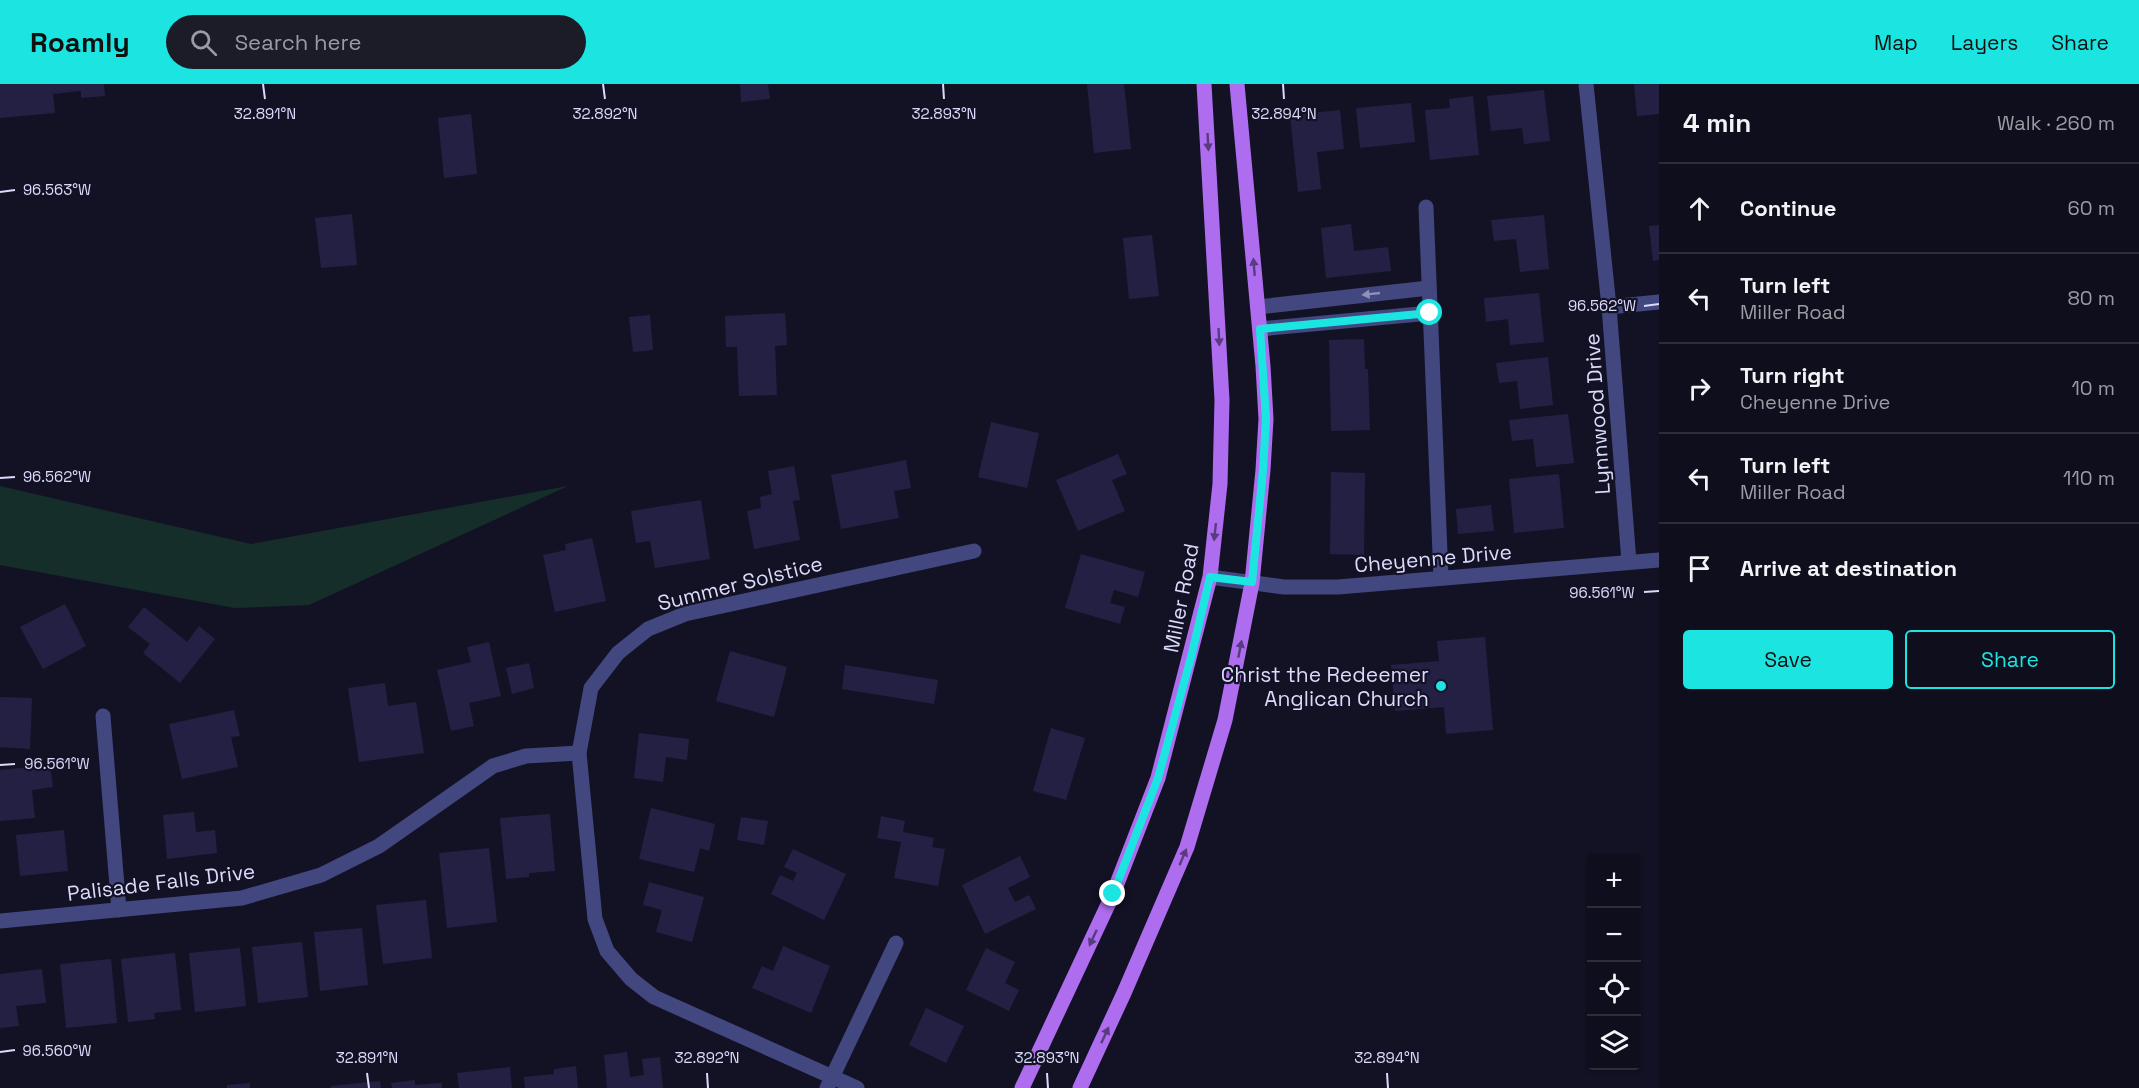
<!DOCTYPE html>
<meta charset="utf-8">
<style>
body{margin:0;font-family:"Space Grotesk",sans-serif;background:#1c1c29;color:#f1f3f6}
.controls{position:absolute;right:18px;bottom:18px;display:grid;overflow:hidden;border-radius:6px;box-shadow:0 2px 4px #0004}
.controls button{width:54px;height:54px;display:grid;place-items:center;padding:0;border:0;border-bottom:2px solid #2e2e3b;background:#0e0e1c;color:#f1f3f6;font:30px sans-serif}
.stop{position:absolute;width:18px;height:18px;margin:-14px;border:4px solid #1ce5e1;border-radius:50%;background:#fff}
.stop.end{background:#1ce5e1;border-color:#fff;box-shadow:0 2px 6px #0008}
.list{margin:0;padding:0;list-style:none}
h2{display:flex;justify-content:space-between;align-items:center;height:78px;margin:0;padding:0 24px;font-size:26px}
h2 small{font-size:20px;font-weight:400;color:#9b9ca3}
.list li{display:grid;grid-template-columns:39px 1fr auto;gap:18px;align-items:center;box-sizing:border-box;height:90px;padding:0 24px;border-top:2px solid #2e2e3b}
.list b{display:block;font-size:22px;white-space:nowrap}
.list p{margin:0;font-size:20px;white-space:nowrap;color:#9b9ca3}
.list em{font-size:20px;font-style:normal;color:#9b9ca3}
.actions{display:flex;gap:12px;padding:18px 24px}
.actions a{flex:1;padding:14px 0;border:2px solid #1ce5e1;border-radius:6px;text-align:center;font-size:21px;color:#1ce5e1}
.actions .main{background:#1ce5e1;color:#111}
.icon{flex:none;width:33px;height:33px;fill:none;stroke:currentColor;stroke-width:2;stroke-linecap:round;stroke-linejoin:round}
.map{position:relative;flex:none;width:1659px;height:1004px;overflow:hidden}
header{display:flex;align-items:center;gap:36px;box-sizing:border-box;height:84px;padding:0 30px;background:#1ce5e1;color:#111}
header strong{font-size:28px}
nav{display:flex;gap:33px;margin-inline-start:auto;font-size:21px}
.search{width:420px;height:54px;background:#1c1c29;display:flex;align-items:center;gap:15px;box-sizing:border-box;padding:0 21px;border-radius:33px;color:#9b9ca3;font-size:22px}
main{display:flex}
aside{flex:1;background:#0e0e1c}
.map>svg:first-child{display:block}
.green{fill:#162e2a}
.building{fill:#232044}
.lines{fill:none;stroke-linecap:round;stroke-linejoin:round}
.minor{stroke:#42477f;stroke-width:15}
.major{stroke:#ae6def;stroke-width:15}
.oneway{fill:#593b80}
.oneway2{fill:#8e90bd}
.route{stroke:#1ce5e1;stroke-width:8}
.ticks{fill:none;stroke:#dadafb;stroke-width:2}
.poi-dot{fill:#1ce5e1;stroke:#131225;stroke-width:2}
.labels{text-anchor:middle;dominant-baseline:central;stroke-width:4.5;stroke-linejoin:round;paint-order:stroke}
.street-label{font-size:21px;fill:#dadafb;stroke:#131225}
.poi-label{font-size:21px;fill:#dadafb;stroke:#131225;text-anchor:end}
.ticks-label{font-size:15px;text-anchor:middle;fill:#dadafb;stroke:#131225;stroke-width:4.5;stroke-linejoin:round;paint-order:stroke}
</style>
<header>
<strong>Roamly</strong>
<div class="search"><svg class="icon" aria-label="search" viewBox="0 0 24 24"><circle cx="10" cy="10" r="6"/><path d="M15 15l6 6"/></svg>Search here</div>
<nav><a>Map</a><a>Layers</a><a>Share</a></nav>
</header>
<main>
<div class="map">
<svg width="1659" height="1004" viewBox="0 0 1659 1004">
<rect width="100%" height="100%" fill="#131225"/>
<polygon class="green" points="0,402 251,460 568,402 309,521 235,524 0,481"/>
<g class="building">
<polygon points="0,0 104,0 105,12 81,14 81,7 53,10 55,29 0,34"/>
<polygon points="740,0 768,0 770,15 741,18"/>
<polygon points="1087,0 1124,0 1131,65 1094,69"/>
<polygon points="1634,0 1659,0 1659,30 1637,32"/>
<polygon points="1544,6 1550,57 1524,60 1522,44 1491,47 1487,12"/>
<polygon points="1473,12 1479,71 1430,76 1425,26 1450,24 1449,15"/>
<polygon points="1411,19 1415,58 1360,64 1356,24"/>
<polygon points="1340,26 1344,65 1317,68 1321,105 1298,108 1290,31"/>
<polygon points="471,30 477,90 444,94 438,34"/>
<polygon points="352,130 357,181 321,184 315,134"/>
<polygon points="1544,131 1549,185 1520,188 1516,155 1494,157 1491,136"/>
<polygon points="1351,140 1354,167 1388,163 1391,187 1326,194 1321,144"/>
<polygon points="1659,141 1659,176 1653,177 1649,142"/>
<polygon points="1152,151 1159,212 1129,215 1123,154"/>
<polygon points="1539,209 1544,258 1510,261 1508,235 1486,238 1484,214"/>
<polygon points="785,229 787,261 775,262 777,311 739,312 737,263 726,263 725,232"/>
<polygon points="650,231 653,266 633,268 629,233"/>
<polygon points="1364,255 1365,285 1368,285 1370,346 1331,347 1329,256"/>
<polygon points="1548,273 1553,321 1520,325 1517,297 1499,299 1496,279"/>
<polygon points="1568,330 1574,379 1536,383 1533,355 1512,357 1509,336"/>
<polygon points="991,338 1039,349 1027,404 978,393"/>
<polygon points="1118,370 1127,390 1112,396 1125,427 1078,447 1056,396"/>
<polygon points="906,376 911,404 894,407 899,434 841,445 831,391"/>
<polygon points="794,382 800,416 793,417 800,456 754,465 747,427 761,424 760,413 772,410 768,387"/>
<polygon points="1331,388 1365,389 1364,471 1330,470"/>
<polygon points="1559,390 1564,444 1514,449 1509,395"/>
<polygon points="701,416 710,475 655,484 650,457 636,459 631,427"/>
<polygon points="1491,421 1494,447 1458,450 1456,425"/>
<polygon points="592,454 606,517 555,528 543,471 566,466 565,460"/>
<polygon points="1081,470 1145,488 1138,513 1114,506 1110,519 1125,523 1120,540 1065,524"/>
<polygon points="65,520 86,562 43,585 20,543"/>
<polygon points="144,523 187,558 199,542 215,555 180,599 143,569 150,560 128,543"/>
<polygon points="1485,553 1493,646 1446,650 1444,623 1395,627 1391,581 1439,577 1437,557"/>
<polygon points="489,558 501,612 469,619 474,642 451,647 437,586 471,578 467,563"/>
<polygon points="730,567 787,583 774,633 716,617"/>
<polygon points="529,579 534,604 512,610 506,584"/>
<polygon points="845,581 938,596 934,620 842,605"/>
<polygon points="385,599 388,622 416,618 424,669 359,678 348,604"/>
<polygon points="0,613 32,614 30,665 0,663"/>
<polygon points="234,626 240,652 231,653 238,683 182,695 169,640"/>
<polygon points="1051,644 1085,654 1066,716 1033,707"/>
<polygon points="639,649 689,655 687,676 666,673 663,698 634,694"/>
<polygon points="50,681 53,703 32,706 35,734 0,737 0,686"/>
<polygon points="651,724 715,740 709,767 700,764 694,788 639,775"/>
<polygon points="194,728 196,748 215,746 217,769 167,775 163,731"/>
<polygon points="550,730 555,787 529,789 529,793 506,795 500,734"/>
<polygon points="881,732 905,737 903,748 934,754 932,763 945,765 938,802 894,794 901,758 877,754"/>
<polygon points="741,733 768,737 764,761 737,756"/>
<polygon points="64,746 68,787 20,792 16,751"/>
<polygon points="489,764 497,838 447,844 439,769"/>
<polygon points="793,765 846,790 824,836 771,810 780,791 793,797 797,789 784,783"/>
<polygon points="1020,772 1030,793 1008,804 1015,818 1029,811 1036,825 985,850 962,801"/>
<polygon points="649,798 704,813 692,858 656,848 662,826 643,821"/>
<polygon points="426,816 432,874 383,880 376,821"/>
<polygon points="362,844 368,901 320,907 314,848"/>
<polygon points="302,858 308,913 258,919 252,863"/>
<polygon points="783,862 830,882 811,929 752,904 762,882 773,887"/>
<polygon points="240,864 246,922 195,928 189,869"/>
<polygon points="986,864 1015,878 1005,899 1019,906 1009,927 966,906"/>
<polygon points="175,869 181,926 154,929 155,935 128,938 121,875"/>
<polygon points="111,875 117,939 66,944 60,880"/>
<polygon points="42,885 46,919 16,922 19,942 0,944 0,890"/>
<polygon points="926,924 964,942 946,979 909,961"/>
<polygon points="627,968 630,993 644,991 642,975 660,973 663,1004 607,1004 604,971"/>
<polygon points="576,982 578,1004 525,1004 524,993 554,990 554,985"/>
<polygon points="510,983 512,1004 459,1004 457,989"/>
<polygon points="415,996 415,1001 442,999 442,1004 392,1004 391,999"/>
<polygon points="380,997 381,1004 331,1004 331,1002"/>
<polygon points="250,999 250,1004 227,1004 227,1001"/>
</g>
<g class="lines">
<g class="minor">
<polyline points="1586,0 1609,223 1629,478"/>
<polyline points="1426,123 1441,494"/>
<polyline points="1258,223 1429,204"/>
<polyline points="1609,223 1659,218"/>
<polyline points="1260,245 1430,229"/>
<polyline points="1210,493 1284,503 1338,503 1659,476"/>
<polyline points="103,632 119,826"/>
<polyline points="0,837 242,814 321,791 379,762 493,682 526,672 579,669"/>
<polyline points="827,1004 896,859"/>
<polyline points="857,1004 654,913 631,895 607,867 595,835 579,669 591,604 618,569 648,545 685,530 974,467"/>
</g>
<g class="major">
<polyline points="1022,1004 1113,810 1158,694 1210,493 1220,400 1222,316 1204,0"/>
<polyline points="1080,1004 1124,909 1187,763 1225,636 1252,499 1263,386 1266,335 1263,282 1237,0"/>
</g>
</g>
<defs><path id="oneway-solid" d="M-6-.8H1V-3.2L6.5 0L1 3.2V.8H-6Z" transform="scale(1.5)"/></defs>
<g class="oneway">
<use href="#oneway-solid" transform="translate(1208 58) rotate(87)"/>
<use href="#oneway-solid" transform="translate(1254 183) rotate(-95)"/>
<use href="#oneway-solid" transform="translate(1219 253) rotate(87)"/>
<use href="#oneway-solid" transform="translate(1215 448) rotate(96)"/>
<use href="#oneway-solid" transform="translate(1240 565) rotate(-79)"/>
<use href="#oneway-solid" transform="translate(1183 773) rotate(-67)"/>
<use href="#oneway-solid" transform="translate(1093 854) rotate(115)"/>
<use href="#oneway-solid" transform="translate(1105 951) rotate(-65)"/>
</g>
<use class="oneway2" href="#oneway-solid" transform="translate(1371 210) rotate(174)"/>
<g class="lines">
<polyline class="route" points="1113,810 1158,694 1191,573 1210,493 1252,498 1263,386 1266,335 1260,245 1430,229"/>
</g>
<path class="ticks" d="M263,0L265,15M603,0L605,15M943,0L944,15M1283,0L1284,15M0,108L15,106M1644,222L1659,220M0,394L15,393M1644,508L1659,507M0,681L15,680M0,968L15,966M367,989L369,1004M707,989L708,1004M1047,989L1048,1004M1387,989L1388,1004"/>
<circle class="poi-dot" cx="1441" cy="602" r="6"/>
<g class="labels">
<g class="street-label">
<text transform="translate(1597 330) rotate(-94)">Lynnwood Drive</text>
<text transform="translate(1433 474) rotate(-5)">Cheyenne Drive</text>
<text transform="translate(740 499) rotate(-14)">Summer Solstice</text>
<text transform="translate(1181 514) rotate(-79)">Miller Road</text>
<text transform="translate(161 798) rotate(-7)">Palisade Falls Drive</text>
</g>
<g class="poi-label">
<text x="1429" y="590">Christ the Redeemer<tspan x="1429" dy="24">Anglican Church</tspan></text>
</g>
</g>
<g class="ticks-label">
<text x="265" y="35">32.891°N</text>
<text x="605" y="35">32.892°N</text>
<text x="944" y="35">32.893°N</text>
<text x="1284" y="35">32.894°N</text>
<text x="57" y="111">96.563°W</text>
<text x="1602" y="227">96.562°W</text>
<text x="57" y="398">96.562°W</text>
<text x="1602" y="514">96.561°W</text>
<text x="57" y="685">96.561°W</text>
<text x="57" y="972">96.560°W</text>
<text x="367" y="979">32.891°N</text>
<text x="707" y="979">32.892°N</text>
<text x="1047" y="979">32.893°N</text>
<text x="1387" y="979">32.894°N</text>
</g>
</svg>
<div class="controls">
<button>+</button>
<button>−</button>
<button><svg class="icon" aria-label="locate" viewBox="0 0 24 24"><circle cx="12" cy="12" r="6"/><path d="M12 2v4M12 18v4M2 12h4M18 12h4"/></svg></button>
<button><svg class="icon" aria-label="layers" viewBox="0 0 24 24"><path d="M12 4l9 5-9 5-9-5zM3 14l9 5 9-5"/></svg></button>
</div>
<div class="stop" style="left:1430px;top:229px"></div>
<div class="stop end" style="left:1113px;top:810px"></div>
</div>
<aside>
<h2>4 min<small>Walk · 260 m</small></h2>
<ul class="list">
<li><svg class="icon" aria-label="ahead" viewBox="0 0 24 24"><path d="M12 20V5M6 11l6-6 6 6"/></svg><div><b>Continue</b></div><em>60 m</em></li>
<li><svg class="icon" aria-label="left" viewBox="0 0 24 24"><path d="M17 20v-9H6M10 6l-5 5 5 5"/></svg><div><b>Turn left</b><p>Miller Road</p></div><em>80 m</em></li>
<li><svg class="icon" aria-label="right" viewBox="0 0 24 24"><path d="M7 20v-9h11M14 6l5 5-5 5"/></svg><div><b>Turn right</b><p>Cheyenne Drive</p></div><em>10 m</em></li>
<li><svg class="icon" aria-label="left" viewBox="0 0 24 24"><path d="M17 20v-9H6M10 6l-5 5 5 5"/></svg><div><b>Turn left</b><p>Miller Road</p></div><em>110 m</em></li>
<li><svg class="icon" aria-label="arrive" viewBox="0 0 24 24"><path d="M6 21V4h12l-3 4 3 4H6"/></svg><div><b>Arrive at destination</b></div></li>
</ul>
<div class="actions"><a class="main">Save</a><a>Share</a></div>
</aside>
</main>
